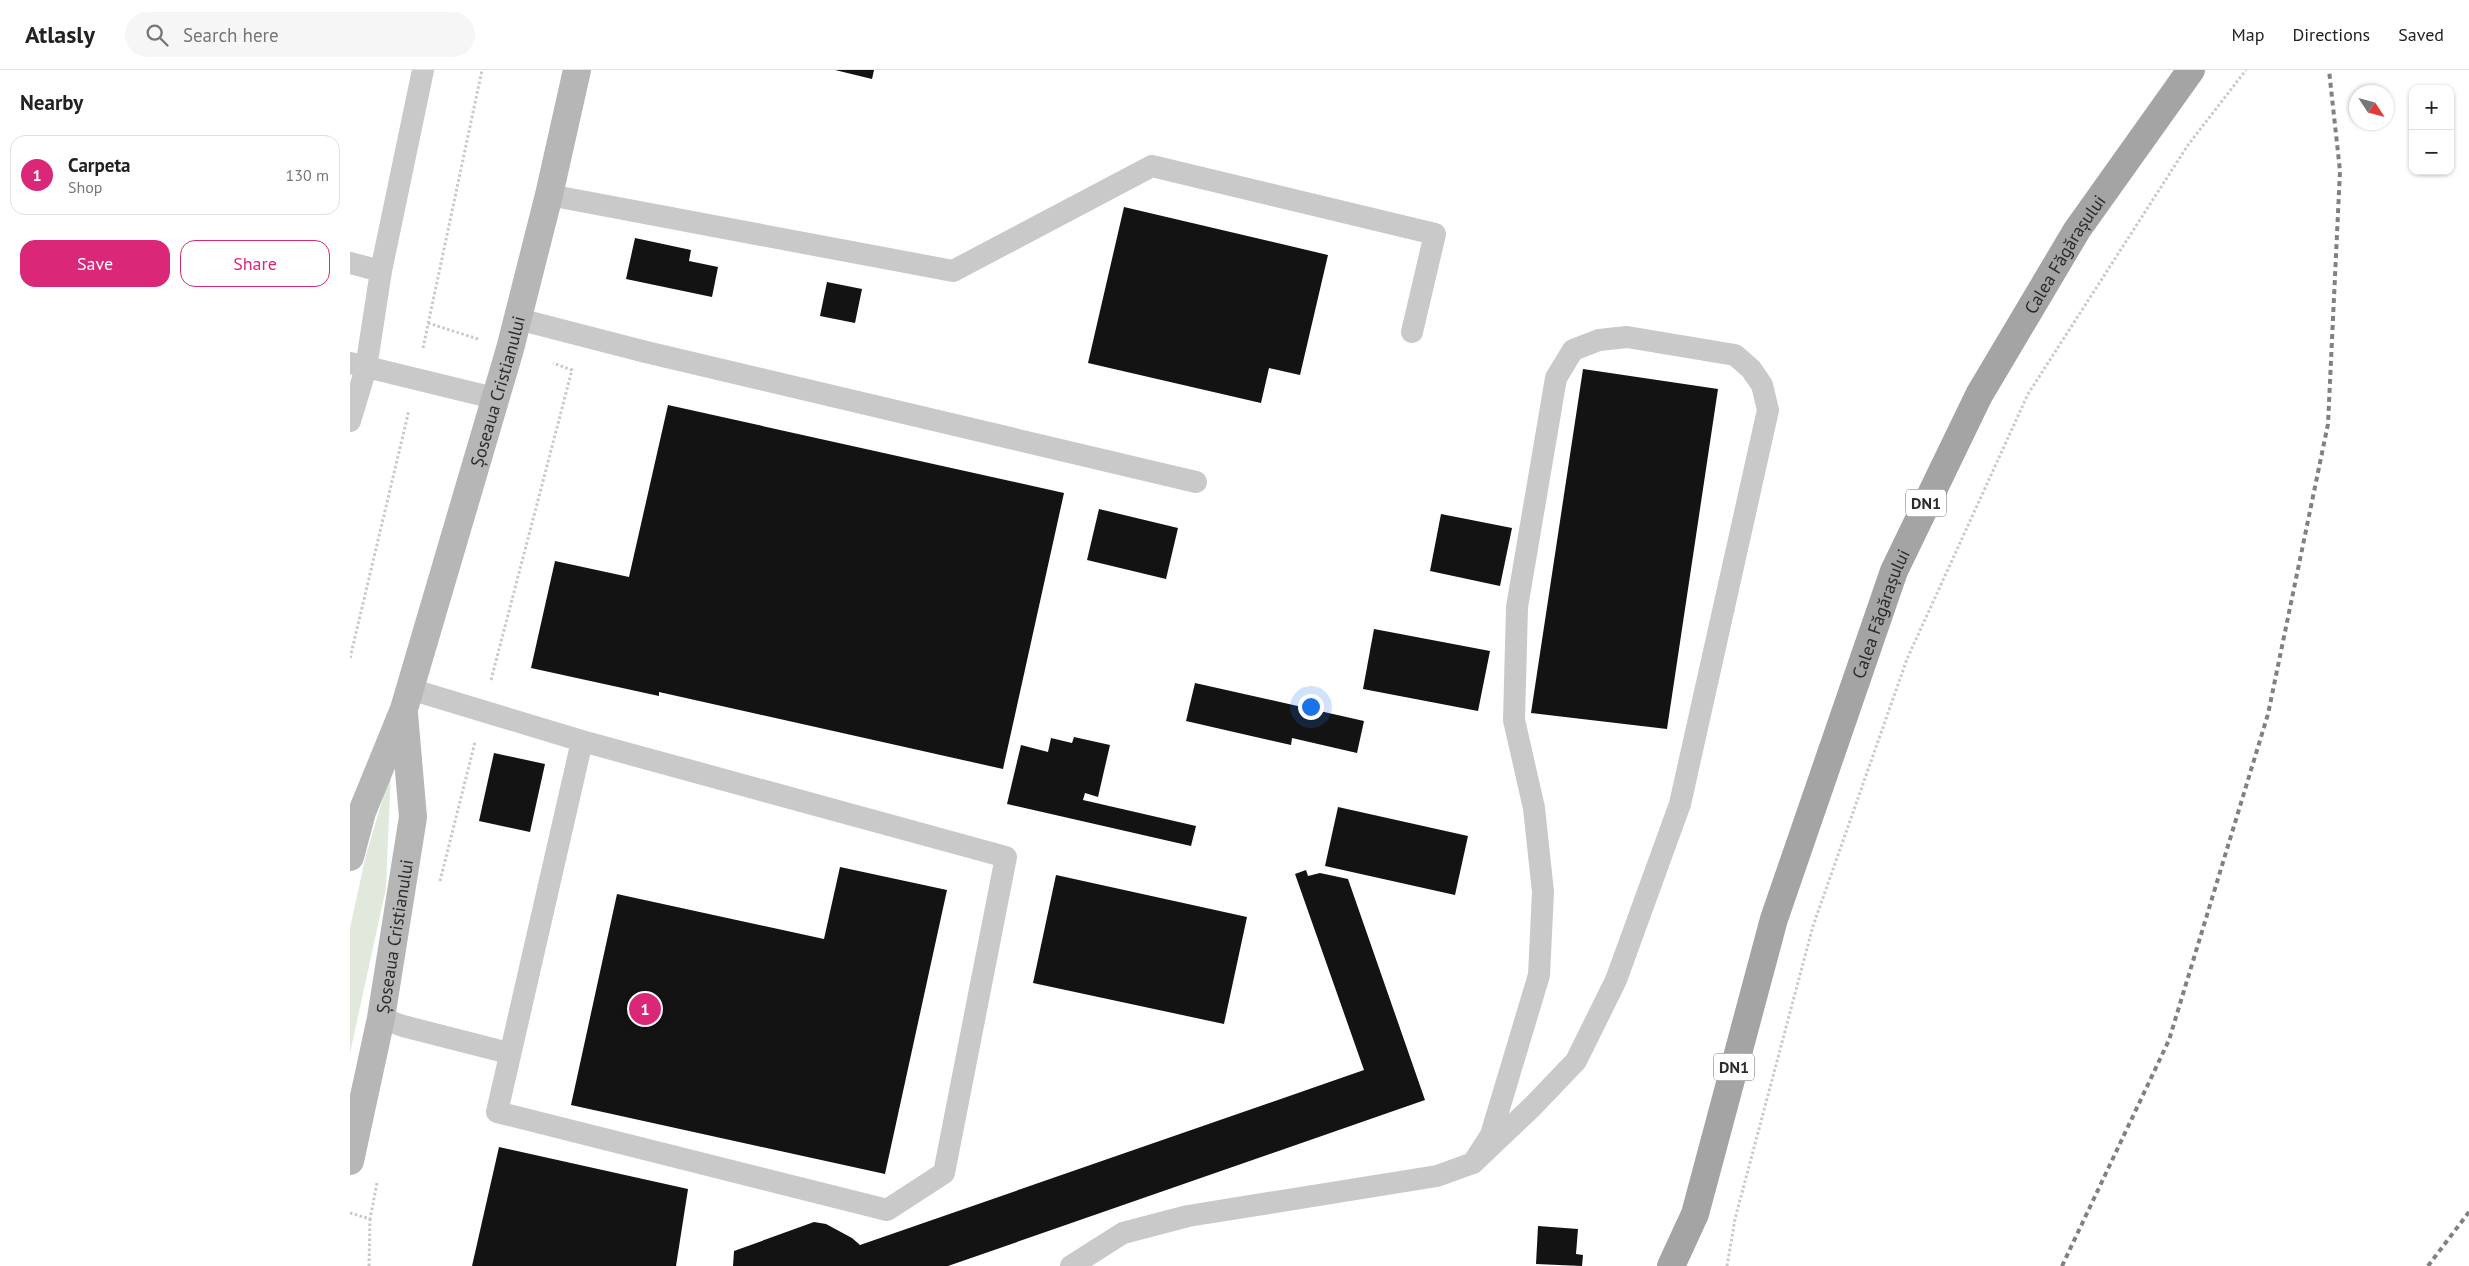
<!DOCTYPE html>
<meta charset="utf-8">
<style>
body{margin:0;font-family:"PT Sans",sans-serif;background:#f6f6f6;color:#222}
.controls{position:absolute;right:15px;top:15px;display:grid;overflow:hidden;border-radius:10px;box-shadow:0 1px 4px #0004}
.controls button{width:45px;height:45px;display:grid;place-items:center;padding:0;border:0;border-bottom:1px solid #e0e0e0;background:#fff;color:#222;font:25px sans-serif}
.compass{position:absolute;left:1999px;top:15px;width:45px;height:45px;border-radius:50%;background:#fff;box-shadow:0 1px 4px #0004;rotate:126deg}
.you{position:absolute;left:960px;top:636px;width:18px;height:18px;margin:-12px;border:4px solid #fff;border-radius:50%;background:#1a73e8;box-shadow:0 0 0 8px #1a73e833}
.badge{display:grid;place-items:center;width:32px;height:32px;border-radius:50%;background:#db2777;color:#fff;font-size:16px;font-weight:700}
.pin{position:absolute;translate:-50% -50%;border:2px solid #fff;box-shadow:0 1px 5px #0006}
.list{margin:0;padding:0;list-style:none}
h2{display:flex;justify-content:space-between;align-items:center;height:65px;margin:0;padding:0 20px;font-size:21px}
h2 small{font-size:16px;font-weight:400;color:#767676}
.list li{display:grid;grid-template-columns:32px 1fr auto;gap:15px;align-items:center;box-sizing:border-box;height:80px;margin:0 10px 10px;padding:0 10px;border:1px solid #e0e0e0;border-radius:15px}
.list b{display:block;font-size:19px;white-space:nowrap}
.list p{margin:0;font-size:16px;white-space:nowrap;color:#767676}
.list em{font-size:16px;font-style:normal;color:#767676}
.actions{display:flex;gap:10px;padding:15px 20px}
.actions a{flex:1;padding:11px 0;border:1px solid #db2777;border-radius:15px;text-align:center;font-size:18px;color:#db2777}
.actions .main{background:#db2777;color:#fff}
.icon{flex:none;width:28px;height:28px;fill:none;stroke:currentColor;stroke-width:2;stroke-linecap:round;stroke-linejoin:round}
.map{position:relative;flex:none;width:2119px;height:1196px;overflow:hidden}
header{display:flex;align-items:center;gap:30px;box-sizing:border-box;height:70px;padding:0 25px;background:#fff;border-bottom:1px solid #e0e0e0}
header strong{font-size:24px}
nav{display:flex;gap:28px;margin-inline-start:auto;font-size:18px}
.search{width:350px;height:45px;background:#f6f6f6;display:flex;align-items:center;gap:12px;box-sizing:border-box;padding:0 18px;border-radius:28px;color:#767676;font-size:19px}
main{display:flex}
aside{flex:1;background:#fff}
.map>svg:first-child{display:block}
.green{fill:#e0e9db}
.building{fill:#131313}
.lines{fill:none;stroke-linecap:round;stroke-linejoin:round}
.path{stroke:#c9c9c9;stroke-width:3;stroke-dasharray:2.5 2.5;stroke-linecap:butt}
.lane{stroke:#c9c9c9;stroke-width:22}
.secondary{stroke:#b6b6b6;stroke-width:28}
.primary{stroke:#a4a4a4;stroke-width:28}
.rail{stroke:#818181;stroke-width:4;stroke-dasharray:5 4;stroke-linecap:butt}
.labels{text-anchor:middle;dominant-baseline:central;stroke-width:5;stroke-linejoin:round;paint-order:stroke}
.shield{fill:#fff;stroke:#6b6b6b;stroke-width:1}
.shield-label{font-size:16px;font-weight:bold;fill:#2c2c2c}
.street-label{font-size:18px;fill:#2c2c2c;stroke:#fff}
</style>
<header>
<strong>Atlasly</strong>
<div class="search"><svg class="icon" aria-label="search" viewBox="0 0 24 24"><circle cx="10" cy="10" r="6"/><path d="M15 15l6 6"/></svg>Search here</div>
<nav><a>Map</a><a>Directions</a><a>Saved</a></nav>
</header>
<main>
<aside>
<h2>Nearby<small></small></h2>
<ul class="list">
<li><span class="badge">1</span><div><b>Carpeta</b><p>Shop</p></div><em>130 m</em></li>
</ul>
<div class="actions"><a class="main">Save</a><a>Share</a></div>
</aside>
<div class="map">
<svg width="2119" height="1196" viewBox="0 0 2119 1196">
<rect width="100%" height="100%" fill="#fff"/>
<polygon class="green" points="41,701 36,818 0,983 0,858 16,785"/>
<g class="building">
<polygon points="485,0 524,0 522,9"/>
<polygon points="774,137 978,185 950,305 919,298 911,333 738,293"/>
<polygon points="285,168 341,180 339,191 368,197 362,227 276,209"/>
<polygon points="477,212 512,219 505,253 470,246"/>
<polygon points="1233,299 1368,319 1317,659 1181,643"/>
<polygon points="318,335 714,423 653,699 309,622 309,626 181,598 205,491 279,507"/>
<polygon points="749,439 828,458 816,509 737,490"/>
<polygon points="1091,444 1162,458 1150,516 1080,501"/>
<polygon points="1024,559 1140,581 1128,641 1013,619"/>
<polygon points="845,613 1014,651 1007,683 942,668 941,675 836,651"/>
<polygon points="724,667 760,675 748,727 735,723 733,730 846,756 841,776 657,734 671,675 698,682 701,668 722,673"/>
<polygon points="144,683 195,694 180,762 129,751"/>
<polygon points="988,737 1118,766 1105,825 975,796"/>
<polygon points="490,797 597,820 535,1104 221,1035 267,824 474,869"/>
<polygon points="956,800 958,806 970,803 998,809 1075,1030 598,1196 383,1196 384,1181 464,1152 476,1154 502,1168 510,1175 1014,1000 945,804"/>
<polygon points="706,805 897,847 874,954 683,913"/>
<polygon points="149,1077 338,1119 326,1196 122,1196"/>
<polygon points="1188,1156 1228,1159 1226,1184 1233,1185 1232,1196 1186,1194"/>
</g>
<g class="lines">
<g class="path">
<polyline points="78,253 128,269"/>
<polyline points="73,278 132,0"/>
<polyline points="0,588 59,340"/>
<polyline points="141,610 222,300 203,293"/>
<polyline points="90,811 125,672"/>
<polyline points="0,1143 20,1149 27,1113"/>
<polyline points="19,1196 20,1149"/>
<polyline points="1377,1196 1385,1149 1463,856 1557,589 1678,324 1838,75 1896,0"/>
</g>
<g class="lane">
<polyline points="199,125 603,201 802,96 1085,164 1062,262"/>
<polyline points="0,193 31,201"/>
<polyline points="168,249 296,282 846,412"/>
<polyline points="0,293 144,328"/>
<polyline points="0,351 16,298 31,201 73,0"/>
<polyline points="60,619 232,671 656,787 594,1103 537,1140 147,1042 232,671"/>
<polyline points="31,948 53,956 159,983"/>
<polyline points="721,1196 773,1163 838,1146 1087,1106 1123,1093 1182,1037 1226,991 1266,910 1330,734 1418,340 1412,315 1401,299 1385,285 1277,267 1249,270 1223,280 1206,308 1167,537 1164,650 1184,738 1193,822 1189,905 1141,1065 1123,1093"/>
</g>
<g class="secondary">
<path id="s1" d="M0,787L12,742L54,639L160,279L199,125L227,0"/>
<path id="s2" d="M0,1091L31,948L63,747L54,644"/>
</g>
<path class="primary" id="s3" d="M1321,1196L1345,1144L1424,849L1544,501L1629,325L1727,160L1841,0"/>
<g class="rail">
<polyline points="1712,1196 1819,970 1918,644 1978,354 1990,101 1979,0"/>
<polyline points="2078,1196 2119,1142"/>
</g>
</g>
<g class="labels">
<g class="shield">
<rect x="1556" y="419.5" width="40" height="27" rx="4"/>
<rect x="1364" y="983.5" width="40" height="27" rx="4"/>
</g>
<g class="shield-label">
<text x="1576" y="433">DN1</text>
<text x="1384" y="997">DN1</text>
</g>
<g class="street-label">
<text stroke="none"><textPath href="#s3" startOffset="1091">Calea Făgărașului</textPath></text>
<text stroke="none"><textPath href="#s1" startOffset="489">Șoseaua Cristianului</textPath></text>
<text stroke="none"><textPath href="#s3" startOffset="686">Calea Făgărașului</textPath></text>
<text stroke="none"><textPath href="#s2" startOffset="229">Șoseaua Cristianului</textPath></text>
</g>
</g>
</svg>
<div class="controls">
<button>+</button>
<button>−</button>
</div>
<svg class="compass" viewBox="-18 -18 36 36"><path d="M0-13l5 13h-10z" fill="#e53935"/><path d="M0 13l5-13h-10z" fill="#767676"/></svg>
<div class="you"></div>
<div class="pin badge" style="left:295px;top:939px">1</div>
</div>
</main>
